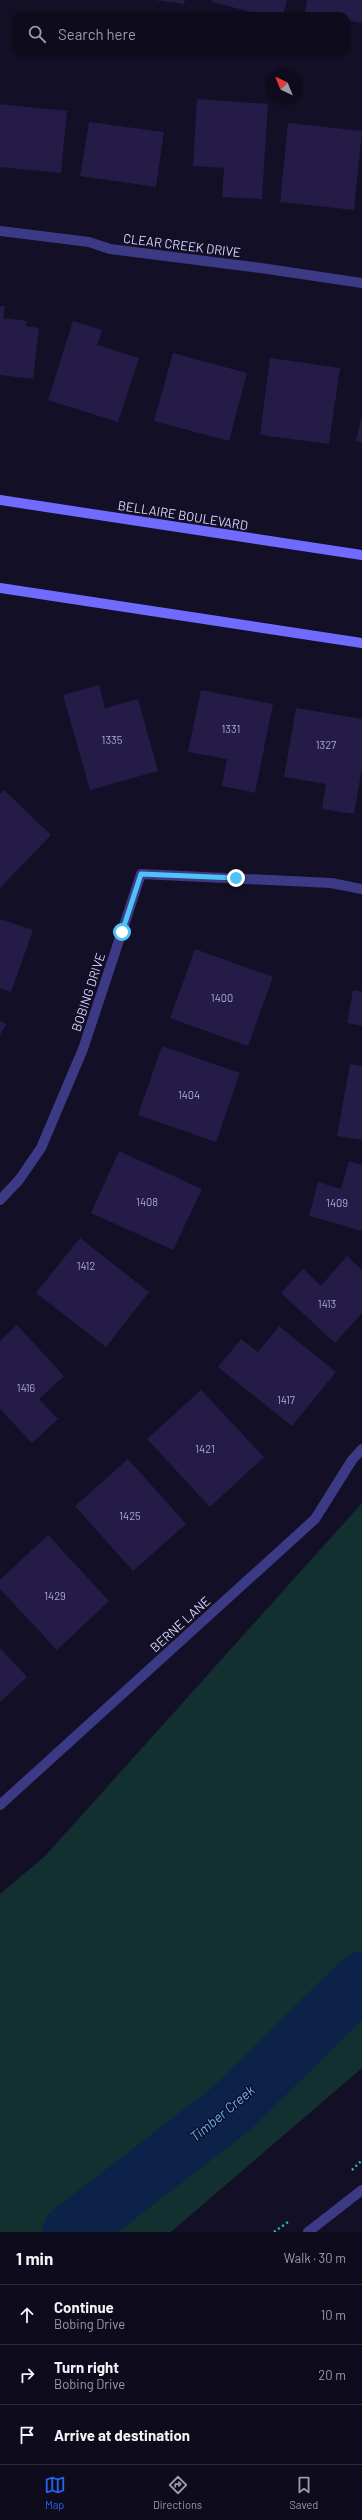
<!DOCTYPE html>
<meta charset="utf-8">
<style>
body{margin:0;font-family:Barlow,sans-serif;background:#171425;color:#f1f3f6}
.compass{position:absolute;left:266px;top:68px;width:36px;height:36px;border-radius:50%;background:#0e0b1c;box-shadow:0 1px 3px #0004;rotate:317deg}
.stop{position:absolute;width:12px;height:12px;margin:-9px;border:3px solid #4fc3f7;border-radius:50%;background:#fff}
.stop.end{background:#4fc3f7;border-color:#fff;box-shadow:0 1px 4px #0008}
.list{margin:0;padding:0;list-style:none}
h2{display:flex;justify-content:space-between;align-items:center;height:52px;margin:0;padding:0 16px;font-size:17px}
h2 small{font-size:13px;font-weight:400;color:#9b9ba3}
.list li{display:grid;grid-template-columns:26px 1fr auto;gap:12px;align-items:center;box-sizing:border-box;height:60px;padding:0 16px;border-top:1px solid #2e2b3b}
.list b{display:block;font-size:15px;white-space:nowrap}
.list p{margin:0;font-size:13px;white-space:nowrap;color:#9b9ba3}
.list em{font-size:13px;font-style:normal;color:#9b9ba3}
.icon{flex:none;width:22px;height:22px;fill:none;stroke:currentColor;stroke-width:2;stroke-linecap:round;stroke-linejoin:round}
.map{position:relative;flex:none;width:362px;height:2232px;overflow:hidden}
.search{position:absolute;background:#0e0b1c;box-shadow:0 1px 3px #0004;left:12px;right:12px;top:12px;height:44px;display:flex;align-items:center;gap:10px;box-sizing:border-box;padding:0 14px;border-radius:12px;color:#9b9ba3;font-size:15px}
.sheet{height:232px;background:#0e0b1c}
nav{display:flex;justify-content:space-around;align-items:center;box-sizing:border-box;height:56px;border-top:1px solid #2e2b3b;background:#0e0b1c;font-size:11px;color:#9b9ba3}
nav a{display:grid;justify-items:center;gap:2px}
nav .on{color:#2563eb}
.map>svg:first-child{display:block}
.green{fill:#12302f}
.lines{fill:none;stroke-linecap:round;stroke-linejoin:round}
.river{stroke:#0c2248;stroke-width:57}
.building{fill:#241b47}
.path{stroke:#2fb8b0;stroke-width:2.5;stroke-dasharray:2 3;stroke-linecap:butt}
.street{stroke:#3d3a85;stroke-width:10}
.secondary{stroke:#6f6bff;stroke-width:10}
.route{stroke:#4fc3f7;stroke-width:5}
.labels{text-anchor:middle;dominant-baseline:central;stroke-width:3;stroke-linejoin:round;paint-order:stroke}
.number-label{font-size:11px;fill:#aca6d1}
.street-label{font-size:13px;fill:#d9d4ff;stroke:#130f26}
.water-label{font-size:14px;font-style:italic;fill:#62b6ff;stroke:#130f26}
</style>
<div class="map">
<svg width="362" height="2232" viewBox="0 0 362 2232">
<rect width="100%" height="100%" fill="#130f26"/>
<polygon class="green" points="362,1503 362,2068 171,2232 0,2232 0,1894 46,1855"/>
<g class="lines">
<polyline class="river" points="71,2232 231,2109 362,1980"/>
</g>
<g class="building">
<polygon points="154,0 185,0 184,4"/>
<polygon points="212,0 287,0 283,16 267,16 212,2"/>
<polygon points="307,0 362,0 362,23 346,20 346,16 305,13"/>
<polygon points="197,99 268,104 262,199 222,197 224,168 193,166"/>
<polygon points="0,104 67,111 61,173 0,167"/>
<polygon points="89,122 164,132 156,187 80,176"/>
<polygon points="288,123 362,131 354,210 280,202"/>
<polygon points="0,306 5,306 3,318 27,321 26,326 39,328 33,379 0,375"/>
<polygon points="73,321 102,330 97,345 139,358 118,422 48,400"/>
<polygon points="173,353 247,373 229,441 154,421"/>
<polygon points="270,358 340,368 329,444 260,435"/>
<polygon points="361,418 362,418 362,443 356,441"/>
<polygon points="99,685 105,708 138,699 158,771 90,790 63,695"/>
<polygon points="201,690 273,704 255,793 222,786 227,759 188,752"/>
<polygon points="296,708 362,719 362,768 354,814 322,809 326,784 284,777"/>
<polygon points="4,790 51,835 0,888 0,794"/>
<polygon points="0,919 33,930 11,992 0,988"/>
<polygon points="195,949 273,977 248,1046 170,1018"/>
<polygon points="353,990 362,992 362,1026 347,1023"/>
<polygon points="0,1021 6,1024 0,1035"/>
<polygon points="162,1046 240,1073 216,1142 138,1115"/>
<polygon points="350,1064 362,1066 362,1140 337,1136"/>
<polygon points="119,1151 202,1189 173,1250 91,1213"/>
<polygon points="349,1161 362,1165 362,1231 309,1216 318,1182 341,1189"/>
<polygon points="80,1238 149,1292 106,1347 36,1293"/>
<polygon points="347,1256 362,1270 362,1313 335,1343 281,1293 303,1269 321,1286"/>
<polygon points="17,1325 64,1376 39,1399 58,1419 32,1443 0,1409 0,1341"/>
<polygon points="279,1326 336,1372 292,1426 218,1367 241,1339 258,1352"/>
<polygon points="201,1390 264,1457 210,1507 147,1439"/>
<polygon points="128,1459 186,1524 133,1571 75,1506"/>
<polygon points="48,1535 109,1601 57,1650 0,1589 0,1580"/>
<polygon points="0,1648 27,1677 0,1702"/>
</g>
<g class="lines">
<g class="path">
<polyline points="352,2170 362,2160"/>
<polyline points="274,2232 288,2222"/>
</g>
<g class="street">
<polyline points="0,231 89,242 110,249 261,268 362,283"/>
<polyline points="0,1200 19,1180 41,1148 83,1049 141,874 331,883 362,889"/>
<polyline points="0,1805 315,1519 352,1460 362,1449"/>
<polyline points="308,2232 362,2190"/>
</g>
<g class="secondary">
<polyline points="0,500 362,555"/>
<polyline points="0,588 362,643"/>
</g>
</g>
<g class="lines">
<polyline class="route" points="122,932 141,874 236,878"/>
</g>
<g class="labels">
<g class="number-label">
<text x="231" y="728">1331</text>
<text x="112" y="739">1335</text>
<text x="326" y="744">1327</text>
<text x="222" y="997">1400</text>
<text x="189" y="1094">1404</text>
<text x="147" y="1201">1408</text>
<text x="337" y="1202">1409</text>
<text x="86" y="1265">1412</text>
<text x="327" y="1303">1413</text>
<text x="26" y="1387">1416</text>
<text x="286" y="1399">1417</text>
<text x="205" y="1448">1421</text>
<text x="130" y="1515">1425</text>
<text x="55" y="1595">1429</text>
</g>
<g class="street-label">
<text transform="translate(182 245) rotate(7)">CLEAR CREEK DRIVE</text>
<text transform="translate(183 515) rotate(9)">BELLAIRE BOULEVARD</text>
<text transform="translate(88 992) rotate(-72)">BOBING DRIVE</text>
<text transform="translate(180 1624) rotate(-42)">BERNE LANE</text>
</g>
<g class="water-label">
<text transform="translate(222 2113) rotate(-40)">Timber Creek</text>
</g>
</g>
</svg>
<svg class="compass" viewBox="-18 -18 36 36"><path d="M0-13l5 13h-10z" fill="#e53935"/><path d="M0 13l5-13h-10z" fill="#9b9ba3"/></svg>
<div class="stop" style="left:122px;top:932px"></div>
<div class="stop end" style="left:236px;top:878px"></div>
<div class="search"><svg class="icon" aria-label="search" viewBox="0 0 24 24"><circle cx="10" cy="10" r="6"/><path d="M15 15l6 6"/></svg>Search here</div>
</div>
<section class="sheet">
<h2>1 min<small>Walk · 30 m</small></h2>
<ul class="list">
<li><svg class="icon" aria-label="ahead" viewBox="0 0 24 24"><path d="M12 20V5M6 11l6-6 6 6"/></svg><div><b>Continue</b><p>Bobing Drive</p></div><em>10 m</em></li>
<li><svg class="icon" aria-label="right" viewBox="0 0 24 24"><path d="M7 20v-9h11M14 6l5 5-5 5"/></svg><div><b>Turn right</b><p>Bobing Drive</p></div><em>20 m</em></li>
<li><svg class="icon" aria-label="arrive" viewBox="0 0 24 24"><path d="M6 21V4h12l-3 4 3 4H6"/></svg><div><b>Arrive at destination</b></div></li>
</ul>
</section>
<nav>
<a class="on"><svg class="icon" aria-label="map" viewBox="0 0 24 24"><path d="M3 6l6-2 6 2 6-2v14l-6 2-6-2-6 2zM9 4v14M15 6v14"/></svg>Map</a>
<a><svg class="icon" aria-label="directions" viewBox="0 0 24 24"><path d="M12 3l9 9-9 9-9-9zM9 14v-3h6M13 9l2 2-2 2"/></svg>Directions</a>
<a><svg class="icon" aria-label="saved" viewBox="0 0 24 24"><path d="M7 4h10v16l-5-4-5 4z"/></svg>Saved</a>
</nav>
